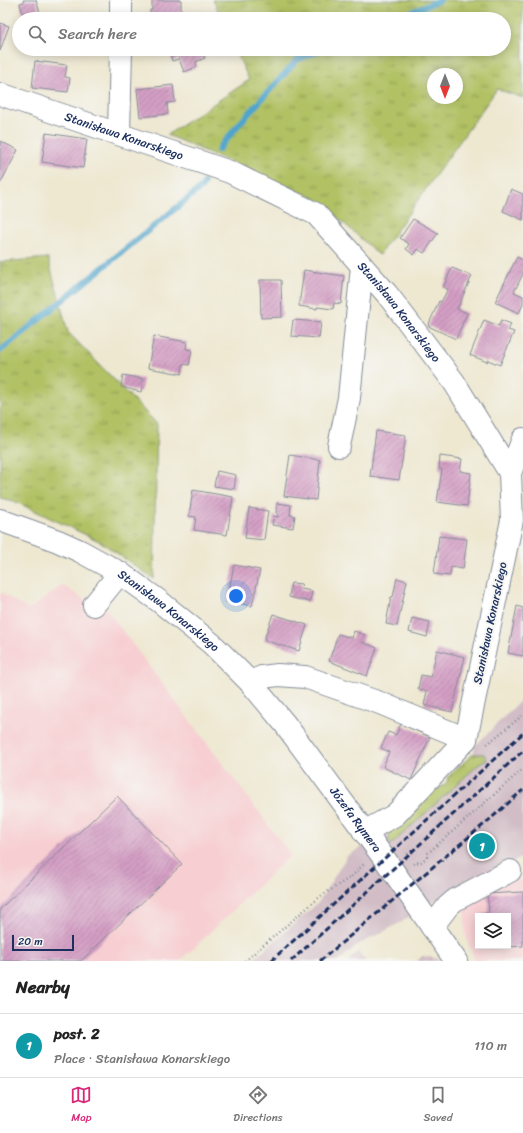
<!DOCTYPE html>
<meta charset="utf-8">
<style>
body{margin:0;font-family:Sriracha,sans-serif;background:#f6f6f6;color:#222}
.controls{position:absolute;right:12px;bottom:12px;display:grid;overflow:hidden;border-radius:0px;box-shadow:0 2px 10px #0003}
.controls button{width:36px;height:36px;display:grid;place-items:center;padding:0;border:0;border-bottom:1px solid #e0e0e0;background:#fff;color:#222;font:20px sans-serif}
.compass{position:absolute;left:427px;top:68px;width:36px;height:36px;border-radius:50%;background:#fff;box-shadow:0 2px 10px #0003;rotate:180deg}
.scale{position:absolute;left:12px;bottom:10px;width:62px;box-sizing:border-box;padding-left:4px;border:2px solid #1b2f5e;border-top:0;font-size:11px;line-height:14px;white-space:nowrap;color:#1b2f5e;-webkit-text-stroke:3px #f6f6f2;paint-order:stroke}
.you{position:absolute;left:236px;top:596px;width:14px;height:14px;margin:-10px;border:3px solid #fff;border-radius:50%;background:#1a73e8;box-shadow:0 0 0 6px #1a73e833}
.badge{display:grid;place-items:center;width:26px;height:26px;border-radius:50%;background:#db2777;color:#fff;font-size:13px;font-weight:700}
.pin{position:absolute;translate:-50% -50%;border:2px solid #fff;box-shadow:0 1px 4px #0006}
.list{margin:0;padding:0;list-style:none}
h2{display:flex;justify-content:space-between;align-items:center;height:52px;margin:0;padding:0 16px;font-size:17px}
h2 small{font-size:13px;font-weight:400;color:#767676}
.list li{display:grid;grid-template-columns:26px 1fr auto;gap:12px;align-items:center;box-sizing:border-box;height:64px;padding:0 16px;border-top:1px solid #e0e0e0}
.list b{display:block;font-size:15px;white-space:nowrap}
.list p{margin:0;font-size:13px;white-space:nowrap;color:#767676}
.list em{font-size:13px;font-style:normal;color:#767676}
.icon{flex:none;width:22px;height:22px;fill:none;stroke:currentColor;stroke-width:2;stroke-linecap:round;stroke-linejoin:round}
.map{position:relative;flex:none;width:523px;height:961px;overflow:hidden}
.search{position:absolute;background:#fff;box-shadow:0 2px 10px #0003;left:12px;right:12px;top:12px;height:44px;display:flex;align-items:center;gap:10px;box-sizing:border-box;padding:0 14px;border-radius:22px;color:#767676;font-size:15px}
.sheet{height:116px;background:#fff}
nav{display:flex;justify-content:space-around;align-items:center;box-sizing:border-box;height:56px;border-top:1px solid #e0e0e0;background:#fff;font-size:11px;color:#767676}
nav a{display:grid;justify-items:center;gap:2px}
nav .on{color:#db2777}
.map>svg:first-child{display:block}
.built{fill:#f7cfd2;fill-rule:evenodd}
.industrial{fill:url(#industrial-furrows)}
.railway{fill:#d2bdc6}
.grass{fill:url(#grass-tufts);stroke:#667860;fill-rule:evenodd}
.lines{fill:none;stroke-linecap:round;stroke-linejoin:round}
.stream{stroke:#4fa4cb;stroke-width:6}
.building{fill:url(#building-hatch)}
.minor-casing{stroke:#848c98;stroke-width:24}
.path{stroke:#848c98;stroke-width:2.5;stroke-dasharray:1 3;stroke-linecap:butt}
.minor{stroke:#fff;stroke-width:22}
.rail{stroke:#1b2f5e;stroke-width:3;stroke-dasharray:6 3;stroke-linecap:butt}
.labels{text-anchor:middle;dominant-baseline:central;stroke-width:4;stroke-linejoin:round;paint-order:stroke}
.street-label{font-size:12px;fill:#1b2f5e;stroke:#f6f6f2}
</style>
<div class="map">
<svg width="523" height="961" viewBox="0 0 523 961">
<defs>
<pattern id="industrial-furrows" width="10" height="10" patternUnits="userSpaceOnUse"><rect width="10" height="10" fill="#d2bdc6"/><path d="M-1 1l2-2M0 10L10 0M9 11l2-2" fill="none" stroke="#aa9aa4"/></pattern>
<pattern id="grass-tufts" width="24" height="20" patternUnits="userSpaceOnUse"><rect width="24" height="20" fill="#b1c163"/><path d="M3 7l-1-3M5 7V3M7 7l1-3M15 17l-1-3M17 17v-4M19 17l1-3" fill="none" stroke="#8f9d55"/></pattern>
<pattern id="building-hatch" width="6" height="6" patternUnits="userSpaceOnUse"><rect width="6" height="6" fill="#d49fc4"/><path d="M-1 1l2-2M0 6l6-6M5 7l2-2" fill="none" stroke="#ab82a2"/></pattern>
</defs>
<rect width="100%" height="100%" fill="#f6f6f2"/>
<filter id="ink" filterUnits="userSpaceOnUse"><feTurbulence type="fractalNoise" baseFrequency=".025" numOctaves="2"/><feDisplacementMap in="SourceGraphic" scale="8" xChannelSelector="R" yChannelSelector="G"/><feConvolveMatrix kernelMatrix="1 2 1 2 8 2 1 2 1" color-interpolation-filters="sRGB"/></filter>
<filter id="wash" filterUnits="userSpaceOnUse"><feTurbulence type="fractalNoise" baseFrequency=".012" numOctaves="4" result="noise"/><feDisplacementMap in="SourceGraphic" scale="16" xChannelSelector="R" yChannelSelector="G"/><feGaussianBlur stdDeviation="0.9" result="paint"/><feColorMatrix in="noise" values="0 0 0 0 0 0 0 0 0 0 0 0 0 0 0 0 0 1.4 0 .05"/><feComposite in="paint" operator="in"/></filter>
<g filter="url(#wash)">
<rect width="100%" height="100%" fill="#eee8d1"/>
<g class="built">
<polygon points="62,585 93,605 98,598 291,855 180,961 0,961 0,592 29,610"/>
<path d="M514,879L523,881V961H476L471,950L465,934V908L469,900ZM478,916H508V946H478Z"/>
</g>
<g class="industrial">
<polygon points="358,952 366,961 349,961"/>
<polygon points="423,956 438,959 440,961 417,961"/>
</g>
<polygon class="railway" points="523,698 523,857 466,887 432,902 400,923 356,946 338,961 252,961 318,903 347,856 388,832 409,817 426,800 428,795 447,782 448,777 473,754 475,746"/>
<g class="grass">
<path d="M213,0H523V98L497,89L379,255L317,199L167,135L249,80L235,49H504V19H222ZM433,74H457V98H433Z"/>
<polygon points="48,258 68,332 157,424 154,579 101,542 14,501 0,498 0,262"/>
<polygon points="473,754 484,754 487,760 479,764 391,845 388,840 390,837 388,832 417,809 431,792 443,786 447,782 448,777"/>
</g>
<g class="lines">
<g class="stream">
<polyline points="395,19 440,0"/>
<polyline points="218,150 240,123 297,60 324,49"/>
<polyline points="0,351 202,187 204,182"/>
</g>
</g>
<g id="blocks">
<g class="building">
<polygon points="23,0 36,0 42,19 24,19 20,3 24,2"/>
<polygon points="152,0 181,0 181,19 150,19 150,10 152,10"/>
<polygon points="0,23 9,26 0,51"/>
<polygon points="183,49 200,49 205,58 196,62 197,67 184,72 179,59 172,61 170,53"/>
<polygon points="35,61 67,65 65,77 70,78 68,92 32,88"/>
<polygon points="173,85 175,102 167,103 168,114 140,117 137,89"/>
<polygon points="46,133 87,139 83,168 42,162"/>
<polygon points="0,141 18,150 0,184"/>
<polygon points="511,189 523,194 523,220 503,211"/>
<polygon points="413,219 438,233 424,253 418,249 414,255 406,249 409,244 400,238"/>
<polygon points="517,257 523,260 523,274 514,292 523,296 523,304 519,313 495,302"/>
<polygon points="452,268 472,276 457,309 467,313 456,339 428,326 439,301 441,302 448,289 443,287"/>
<polygon points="304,270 344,276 341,304 334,303 333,309 317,307 317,309 299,306"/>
<polygon points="260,280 281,280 282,317 261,318"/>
<polygon points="293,320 321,322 319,338 291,336"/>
<polygon points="484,320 499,326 501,320 511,324 508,330 514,332 500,365 488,360 487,362 470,355"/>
<polygon points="154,336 187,342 186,349 192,350 189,365 183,364 182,374 148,368"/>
<polygon points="123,375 143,379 141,392 121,387"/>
<polygon points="376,431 406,435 399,480 370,476"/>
<polygon points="290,455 320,460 316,500 284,496"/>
<polygon points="440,456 462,459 460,471 471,473 467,506 437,502 442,469 439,469"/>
<polygon points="217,471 236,475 234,489 214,486"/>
<polygon points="193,490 233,497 227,535 194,530 196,517 189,516"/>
<polygon points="277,503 291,505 290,515 295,516 293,528 272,525 274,516 278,517 278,513 276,513"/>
<polygon points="249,508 268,511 264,540 245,538"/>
<polygon points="439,536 467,539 463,569 451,567 450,576 434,574"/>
<polygon points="234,565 260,570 252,606 227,601"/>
<polygon points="397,578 407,581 397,626 386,624 391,597 393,597"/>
<polygon points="291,583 302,584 301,589 312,591 310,602 289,597"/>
<polygon points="517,606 523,608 523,656 508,653"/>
<polygon points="273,614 307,625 299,651 264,640"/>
<polygon points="412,618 430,622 427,637 409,632"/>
<polygon points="354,631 365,635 362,642 377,648 367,676 329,661 338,634 352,638"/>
<polygon points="437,650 465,657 452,712 424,705 427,691 418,689 421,675 431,677"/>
<polygon points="401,724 430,737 411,780 383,767 389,752 381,748 388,732 396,735"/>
<polygon points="117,796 182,864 81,961 0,961 0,909"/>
<polygon points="487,837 492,843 477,855 473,849"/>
<polygon points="523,892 523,946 508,947 508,916 482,916 489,911 487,894"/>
<polygon points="491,946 502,946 503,947 491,948"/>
</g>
</g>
</g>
<g filter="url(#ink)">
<use href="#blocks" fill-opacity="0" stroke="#848c98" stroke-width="1"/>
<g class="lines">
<g class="minor-casing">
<g id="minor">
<polyline points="121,0 121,19"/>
<path id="s1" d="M0,94L230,172L316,214L387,294L454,382L510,473L512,520L466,739L395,815L364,832"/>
<polyline points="119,134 121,49"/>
<polyline points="339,446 349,398 362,266"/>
<polyline points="510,473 523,439"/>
<path id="s2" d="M0,520L58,541L80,551L120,573L159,601L212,644L250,682L285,724L384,858L456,961"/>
<polyline points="94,605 120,573"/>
<polyline points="250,682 262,677 278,675 305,677 380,703 466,739"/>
<polyline points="432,927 448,906 455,900 510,871"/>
</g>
</g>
<g class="path">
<polyline points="487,744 523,715"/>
<polyline points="414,864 416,862 420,863 427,857 427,854 523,769"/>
<polyline points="245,961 321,896 351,877 364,864"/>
</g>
<use href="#minor" class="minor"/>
<g class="rail">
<polyline points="271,961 523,733"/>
<polyline points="291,961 523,751"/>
<polyline points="320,961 488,821 523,790"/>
</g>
</g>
</g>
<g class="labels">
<g class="street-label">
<text stroke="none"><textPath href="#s1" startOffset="131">Stanisława Konarskiego</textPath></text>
<text stroke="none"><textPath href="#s1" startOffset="467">Stanisława Konarskiego</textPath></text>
<text stroke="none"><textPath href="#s2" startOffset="193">Stanisława Konarskiego</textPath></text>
<text transform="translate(490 623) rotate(-78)">Stanisława Konarskiego</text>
<text stroke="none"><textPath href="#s2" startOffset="475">Józefa Rymera</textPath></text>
</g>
</g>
</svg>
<div class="controls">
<button><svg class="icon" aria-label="layers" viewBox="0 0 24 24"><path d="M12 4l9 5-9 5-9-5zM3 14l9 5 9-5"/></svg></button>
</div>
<svg class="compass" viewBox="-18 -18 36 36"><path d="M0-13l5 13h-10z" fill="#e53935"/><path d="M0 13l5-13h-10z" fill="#767676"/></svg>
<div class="scale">20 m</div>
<div class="you"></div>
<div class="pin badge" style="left:482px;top:846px;background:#0f9aa8">1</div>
<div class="search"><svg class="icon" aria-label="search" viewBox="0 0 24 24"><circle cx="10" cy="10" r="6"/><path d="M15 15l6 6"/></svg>Search here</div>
</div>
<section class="sheet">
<h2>Nearby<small></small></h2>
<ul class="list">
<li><span class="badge" style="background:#0f9aa8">1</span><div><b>post. 2</b><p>Place · Stanisława Konarskiego</p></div><em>110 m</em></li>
</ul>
</section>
<nav>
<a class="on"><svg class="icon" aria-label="map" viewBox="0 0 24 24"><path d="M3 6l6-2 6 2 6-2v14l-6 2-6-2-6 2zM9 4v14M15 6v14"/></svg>Map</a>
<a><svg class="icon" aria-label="directions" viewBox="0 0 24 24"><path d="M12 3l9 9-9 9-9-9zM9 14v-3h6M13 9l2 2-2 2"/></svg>Directions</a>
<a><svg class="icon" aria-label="saved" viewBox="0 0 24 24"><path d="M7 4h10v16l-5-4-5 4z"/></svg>Saved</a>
</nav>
